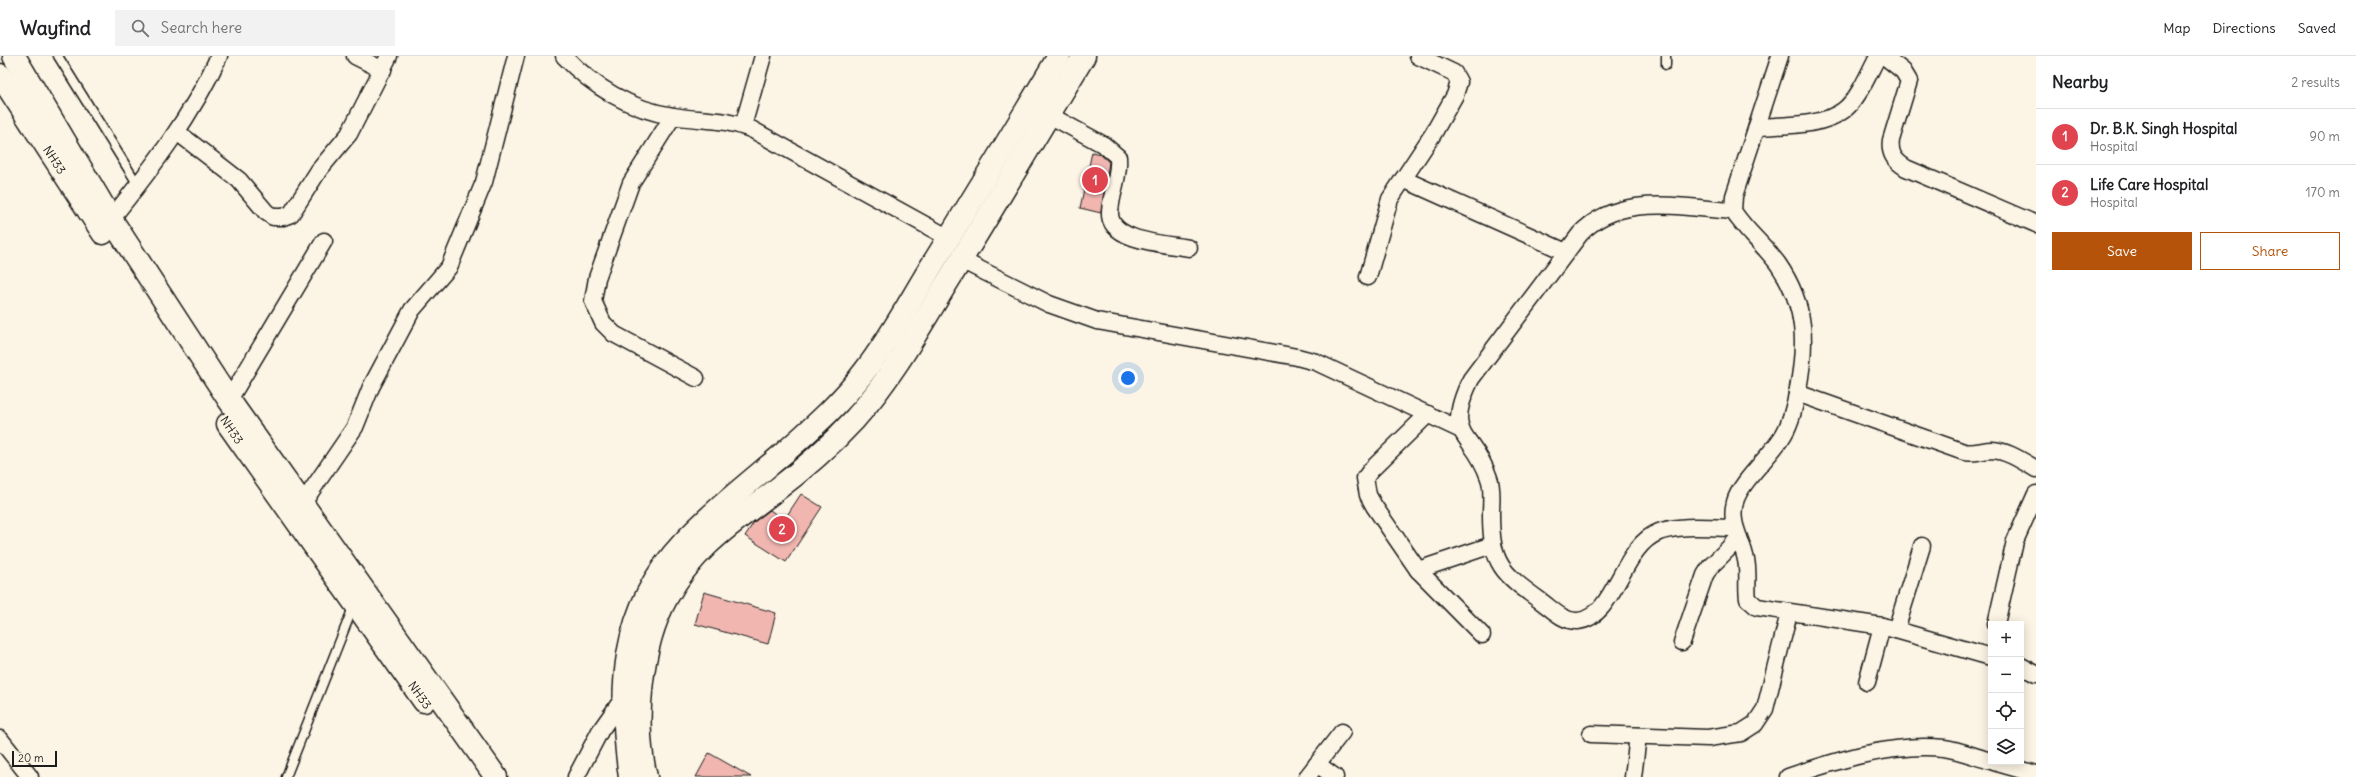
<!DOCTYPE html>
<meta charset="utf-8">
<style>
body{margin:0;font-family:Delius,sans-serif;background:#f2f2f2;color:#202124}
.controls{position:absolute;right:12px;bottom:12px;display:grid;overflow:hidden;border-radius:0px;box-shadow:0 2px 10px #0003}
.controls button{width:36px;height:36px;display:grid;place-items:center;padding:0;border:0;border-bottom:1px solid #e0e0e0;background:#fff;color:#202124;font:20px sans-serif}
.scale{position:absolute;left:12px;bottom:10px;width:45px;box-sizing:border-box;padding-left:4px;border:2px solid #1c1c1c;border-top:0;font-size:11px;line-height:14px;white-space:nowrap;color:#1c1c1c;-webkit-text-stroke:3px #fcf5e5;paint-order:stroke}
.you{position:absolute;left:1128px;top:322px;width:14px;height:14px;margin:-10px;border:3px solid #fff;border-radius:50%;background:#1a73e8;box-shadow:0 0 0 6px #1a73e833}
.badge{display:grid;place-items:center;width:26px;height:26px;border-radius:50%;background:#b45309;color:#fff;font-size:13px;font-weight:700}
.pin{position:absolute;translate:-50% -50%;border:2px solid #fff;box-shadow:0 1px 4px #0006}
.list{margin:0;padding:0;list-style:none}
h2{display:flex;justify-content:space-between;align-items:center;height:52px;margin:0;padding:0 16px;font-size:17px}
h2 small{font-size:13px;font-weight:400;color:#757577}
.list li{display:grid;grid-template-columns:26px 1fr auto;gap:12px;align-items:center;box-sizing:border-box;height:56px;padding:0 16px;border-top:1px solid #e0e0e0}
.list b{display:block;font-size:15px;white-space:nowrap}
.list p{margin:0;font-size:13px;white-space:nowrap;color:#757577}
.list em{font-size:13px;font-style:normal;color:#757577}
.actions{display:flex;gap:8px;padding:12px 16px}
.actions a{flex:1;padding:9px 0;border:1px solid #b45309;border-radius:0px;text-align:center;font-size:14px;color:#b45309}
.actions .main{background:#b45309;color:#fff}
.icon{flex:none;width:22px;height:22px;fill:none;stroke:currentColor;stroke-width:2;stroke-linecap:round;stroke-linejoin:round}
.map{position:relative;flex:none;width:2036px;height:721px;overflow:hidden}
header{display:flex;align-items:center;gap:24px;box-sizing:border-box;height:56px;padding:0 20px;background:#fff;border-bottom:1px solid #e0e0e0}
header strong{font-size:19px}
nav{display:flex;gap:22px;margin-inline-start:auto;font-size:14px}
.search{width:280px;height:36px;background:#f2f2f2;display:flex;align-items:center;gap:10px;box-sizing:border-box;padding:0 14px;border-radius:0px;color:#757577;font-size:15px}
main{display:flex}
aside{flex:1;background:#fff}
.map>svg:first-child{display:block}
.building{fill:#f1b6b0;stroke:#1c1c1c}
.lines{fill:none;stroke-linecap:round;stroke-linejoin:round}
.service-casing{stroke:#1c1c1c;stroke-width:11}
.minor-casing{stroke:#1c1c1c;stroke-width:19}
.secondary-casing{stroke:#1c1c1c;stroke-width:25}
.service{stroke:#fcf5e5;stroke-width:8}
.minor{stroke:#fcf5e5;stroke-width:16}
.secondary{stroke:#fcf5e5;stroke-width:22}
.labels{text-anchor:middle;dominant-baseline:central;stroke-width:3.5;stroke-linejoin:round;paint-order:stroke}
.street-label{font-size:12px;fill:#1c1c1c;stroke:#fcf5e5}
</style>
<header>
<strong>Wayfind</strong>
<div class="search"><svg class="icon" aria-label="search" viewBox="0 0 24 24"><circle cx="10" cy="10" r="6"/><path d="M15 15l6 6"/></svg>Search here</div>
<nav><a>Map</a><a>Directions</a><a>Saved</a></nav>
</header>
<main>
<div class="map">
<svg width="2036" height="721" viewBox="0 0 2036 721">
<rect width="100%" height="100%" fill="#fcf5e5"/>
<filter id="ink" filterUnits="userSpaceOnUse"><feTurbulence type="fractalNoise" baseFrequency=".025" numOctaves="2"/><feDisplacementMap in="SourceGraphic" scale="8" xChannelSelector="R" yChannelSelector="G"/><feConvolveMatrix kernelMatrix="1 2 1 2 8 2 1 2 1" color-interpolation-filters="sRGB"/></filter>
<g filter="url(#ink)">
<g class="building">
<polygon points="1092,96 1100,98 1109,106 1101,157 1080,152"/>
<polygon points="801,438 822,451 786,506 745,480 754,466 770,454 784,464"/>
<polygon points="704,536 776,557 768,588 695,568"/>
<polygon points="709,697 751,721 696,721"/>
</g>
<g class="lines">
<g class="service-casing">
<g id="service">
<polyline points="58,0 138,129"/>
<polyline points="1666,9 1666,0"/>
<polyline points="286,721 354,549"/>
</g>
</g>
<g class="minor-casing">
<g id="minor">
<polyline points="355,0 383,14"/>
<path d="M564,0C592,30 631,54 673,60C702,65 722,62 751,73L949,182"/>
<path d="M1780,0L1734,140L1733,155C1745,174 1764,189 1778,208C1807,250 1807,289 1797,338C1794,352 1791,366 1784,378C1772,399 1740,426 1735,446C1729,468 1742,483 1746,504C1749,517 1746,530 1748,543L1757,551L1882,570L1991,601"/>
<path d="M1884,0L1903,15L1909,25L1891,84C1889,98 1895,105 1906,112L2036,168"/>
<path d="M1049,59L1104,89L1118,101C1120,120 1111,137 1110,156C1108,186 1168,188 1189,192"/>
<polyline points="673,60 631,127 597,222 593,245 603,267 614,278 696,322"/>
<polyline points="743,70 763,0"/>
<path d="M1757,71C1783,69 1822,71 1844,54C1860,41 1868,18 1878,0"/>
<polyline points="177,76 239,124 266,156 273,161 283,161 291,158 319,114 349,78 389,0"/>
<polyline points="1403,123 1566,196"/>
<path d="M1733,155C1682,152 1619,136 1580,178L1471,323C1442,383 1473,374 1489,422C1493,432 1491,447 1491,458C1491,509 1502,517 1542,546C1553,554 1564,566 1578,565C1616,561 1621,490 1659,476C1681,468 1711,472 1734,472"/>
<path d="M111,163C152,112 192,60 219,0"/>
<polyline points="961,204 1049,248 1097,265 1297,301 1316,306 1461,374"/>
<polyline points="1368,221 1390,143 1433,78 1455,39 1459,26 1454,17 1418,0"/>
<path d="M1797,337L1964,396C1975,398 1982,394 1992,394C2008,395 2022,405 2036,413"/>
<polyline points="229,344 324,185"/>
<polyline points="1428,358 1371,414 1365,422 1368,439 1374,450 1418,514 1492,489"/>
<polyline points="303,447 355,371 371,331 412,254 449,211 484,126 516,0"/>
<polyline points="1418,514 1482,579"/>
<polyline points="1996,568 2015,485 2036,438"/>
<polyline points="1896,574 1922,490"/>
<polyline points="1682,586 1705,519 1710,511 1739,482"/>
<polyline points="2021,610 2036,618"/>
<polyline points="1867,626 1882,570"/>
<polyline points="1591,678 1708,682 1741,677 1755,668 1765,653 1789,557"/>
<polyline points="0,683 30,721"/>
<polyline points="1994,706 2036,718"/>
<polyline points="1317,708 1335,721"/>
<polyline points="576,721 600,675 624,641"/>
<polyline points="1307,721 1342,676"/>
<polyline points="1633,721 1638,680"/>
<path d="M1788,721C1835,705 1894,686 1944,692C1959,694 1976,701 1991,705"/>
</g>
</g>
<g class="secondary-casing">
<g id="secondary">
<polyline points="14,0 111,163 229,344 496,721"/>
<path id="s1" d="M0,19L103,177"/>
<polyline points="228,368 424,645"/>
<path d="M630,721C618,635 620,554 683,487C714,454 750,426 784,397C812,372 841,347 864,316C890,283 910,245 932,209C975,140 1017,70 1059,0"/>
<path d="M646,721C633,668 640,589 667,541C693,493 730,469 772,437C800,416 830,390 854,364C889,325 916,278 943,233C991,156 1037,78 1084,0"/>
</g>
</g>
<use href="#service" class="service"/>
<use href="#minor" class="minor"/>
<use href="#secondary" class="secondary"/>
</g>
</g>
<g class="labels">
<g class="street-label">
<text stroke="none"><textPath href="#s1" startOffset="101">NH33</textPath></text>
<text transform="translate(232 374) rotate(56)">NH33</text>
<text transform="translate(420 639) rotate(54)">NH33</text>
</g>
</g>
</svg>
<div class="controls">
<button>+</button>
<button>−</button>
<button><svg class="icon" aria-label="locate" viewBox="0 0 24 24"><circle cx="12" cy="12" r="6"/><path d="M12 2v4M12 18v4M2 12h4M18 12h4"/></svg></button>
<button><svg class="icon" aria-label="layers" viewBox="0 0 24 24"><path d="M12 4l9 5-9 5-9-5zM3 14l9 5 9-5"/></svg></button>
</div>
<div class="scale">20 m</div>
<div class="you"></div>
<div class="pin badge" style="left:1095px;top:124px;background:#e0444e">1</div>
<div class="pin badge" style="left:782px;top:473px;background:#e0444e">2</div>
</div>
<aside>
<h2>Nearby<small>2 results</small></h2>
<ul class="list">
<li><span class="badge" style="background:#e0444e">1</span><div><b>Dr. B.K. Singh Hospital</b><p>Hospital</p></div><em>90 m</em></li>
<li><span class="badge" style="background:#e0444e">2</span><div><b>Life Care Hospital</b><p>Hospital</p></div><em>170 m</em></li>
</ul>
<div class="actions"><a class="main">Save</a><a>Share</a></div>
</aside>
</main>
